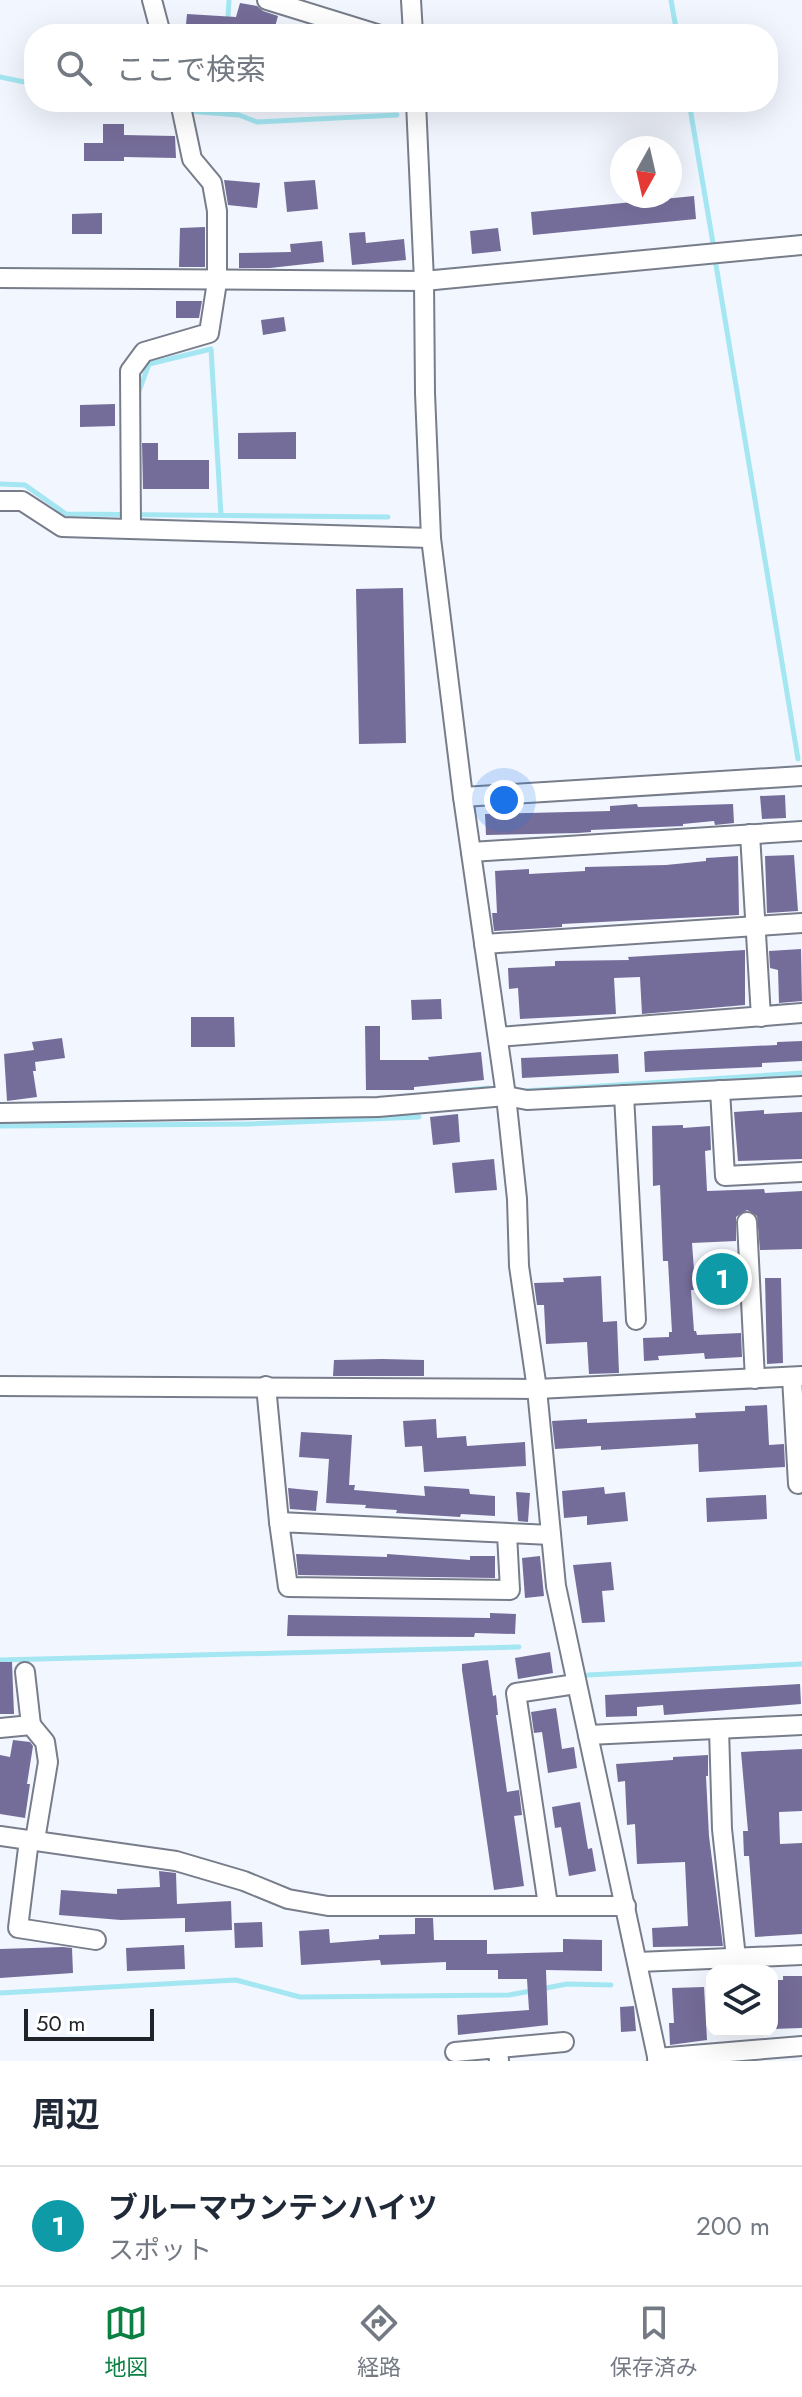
<!DOCTYPE html>
<html lang="ja">
<meta charset="utf-8">
<style>
body{margin:0;font-family:Jost,"Noto Sans JP",sans-serif;background:#f6f6f7;color:#1f2937}
.controls{position:absolute;right:24px;bottom:24px;display:grid;overflow:hidden;border-radius:16px;box-shadow:0 8px 32px #0002}
.controls button{width:72px;height:72px;display:grid;place-items:center;padding:0;border:0;border-bottom:2px solid #e0e1e3;background:#fff;color:#1f2937;font:40px sans-serif}
.compass{position:absolute;left:610px;top:136px;width:72px;height:72px;border-radius:50%;background:#fff;box-shadow:0 8px 32px #0002;rotate:188deg}
.scale{position:absolute;left:24px;bottom:20px;width:130px;box-sizing:border-box;padding-left:8px;border:4px solid #202328;border-top:0;font-size:22px;line-height:28px;white-space:nowrap;color:#202328;-webkit-text-stroke:6px #fff;paint-order:stroke}
.you{position:absolute;left:504px;top:800px;width:28px;height:28px;margin:-20px;border:6px solid #fff;border-radius:50%;background:#1a73e8;box-shadow:0 0 0 12px #1a73e833}
.badge{display:grid;place-items:center;width:52px;height:52px;border-radius:50%;background:#0b8043;color:#fff;font-size:26px;font-weight:700}
.pin{position:absolute;translate:-50% -50%;border:4px solid #fff;box-shadow:0 2px 8px #0006}
.list{margin:0;padding:0;list-style:none}
h2{display:flex;justify-content:space-between;align-items:center;height:104px;margin:0;padding:0 32px;font-size:34px}
h2 small{font-size:26px;font-weight:400;color:#747a83}
.list li{display:grid;grid-template-columns:52px 1fr auto;gap:24px;align-items:center;box-sizing:border-box;height:120px;padding:0 32px;border-top:2px solid #e0e1e3}
.list b{display:block;font-size:30px;white-space:nowrap}
.list p{margin:0;font-size:26px;white-space:nowrap;color:#747a83}
.list em{font-size:26px;font-style:normal;color:#747a83}
.icon{flex:none;width:44px;height:44px;fill:none;stroke:currentColor;stroke-width:2;stroke-linecap:round;stroke-linejoin:round}
.map{position:relative;flex:none;width:802px;height:2061px;overflow:hidden}
.search{position:absolute;background:#fff;box-shadow:0 8px 32px #0002;left:24px;right:24px;top:24px;height:88px;display:flex;align-items:center;gap:20px;box-sizing:border-box;padding:0 28px;border-radius:32px;color:#747a83;font-size:30px}
.sheet{height:224px;background:#fff}
nav{display:flex;justify-content:space-around;align-items:center;box-sizing:border-box;height:112px;border-top:2px solid #e0e1e3;background:#fff;font-size:22px;color:#747a83}
nav a{display:grid;justify-items:center;gap:4px}
nav .on{color:#0b8043}
.map>svg:first-child{display:block}
.lines{fill:none;stroke-linecap:round;stroke-linejoin:round}
.stream{stroke:#a4e7f2;stroke-width:5}
.building{fill:#756d99}
.minor-casing{stroke:#777d8a;stroke-width:22}
.minor{stroke:#fff;stroke-width:18}
</style>
<div class="map">
<svg width="802" height="2061" viewBox="0 0 802 2061">
<rect width="100%" height="100%" fill="#f2f6ff"/>
<g class="lines">
<g class="stream">
<polyline points="671,0 677,34"/>
<polyline points="227,34 229,0"/>
<polyline points="0,77 34,84"/>
<polyline points="120,102 177,110"/>
<polyline points="689,102 714,249"/>
<polyline points="187,111 239,115 257,122 397,115"/>
<polyline points="715,259 798,759"/>
<polyline points="137,396 149,364 211,349 221,515"/>
<polyline points="0,484 25,485 66,514 388,517"/>
<polyline points="524,1091 802,1073"/>
<polyline points="448,1092 489,1088"/>
<polyline points="0,1126 247,1124 419,1117"/>
<polyline points="0,1660 519,1647"/>
<polyline points="588,1675 802,1664"/>
<polyline points="541,1989 567,1984 611,1985"/>
<polyline points="0,1993 236,1980 300,1997 509,1995 531,1991"/>
</g>
</g>
<g class="building">
<polygon points="240,3 257,6 263,11 278,16 273,34 185,34 187,14 236,17"/>
<polygon points="103,124 124,124 124,135 175,136 176,158 124,157 124,161 84,161 84,143 103,143"/>
<polygon points="224,180 260,183 257,208 228,205"/>
<polygon points="315,180 318,209 287,212 284,182"/>
<polygon points="694,196 696,219 533,235 531,212"/>
<polygon points="102,213 102,234 72,234 72,214"/>
<polygon points="205,227 205,267 179,267 180,228"/>
<polygon points="498,228 501,251 472,254 470,231"/>
<polygon points="365,232 366,243 404,239 406,260 352,265 349,233"/>
<polygon points="322,241 324,262 270,268 239,268 239,253 291,252 290,244"/>
<polygon points="176,301 202,301 199,318 176,318"/>
<polygon points="284,317 286,331 263,335 261,320"/>
<polygon points="115,404 115,426 80,427 80,405"/>
<polygon points="296,432 296,459 238,459 238,433"/>
<polygon points="142,443 158,443 158,460 209,460 209,489 143,489"/>
<polygon points="403,588 406,743 359,744 356,589"/>
<polygon points="785,795 786,818 762,819 760,796"/>
<polygon points="637,804 638,807 733,804 734,823 715,825 714,821 683,824 683,826 591,830 591,832 578,833 486,835 485,814 610,811 610,806"/>
<polygon points="794,855 798,911 767,913 765,856"/>
<polygon points="738,856 739,915 562,924 562,927 494,931 492,913 497,913 495,871 529,869 529,874 585,871 585,867 666,865 706,861 706,858"/>
<polygon points="801,949 802,1001 779,1003 778,970 770,968 769,951"/>
<polygon points="745,950 745,1005 642,1014 640,977 614,978 616,1014 520,1019 518,988 509,989 508,968 555,966 555,961 629,960 628,957"/>
<polygon points="441,999 442,1019 412,1020 411,1000"/>
<polygon points="191,1017 234,1017 235,1047 191,1047"/>
<polygon points="365,1026 380,1026 380,1060 429,1060 428,1057 481,1052 484,1080 414,1087 414,1090 366,1090"/>
<polygon points="62,1038 65,1058 35,1062 36,1071 33,1071 37,1097 7,1101 4,1054 34,1050 32,1042"/>
<polygon points="802,1041 802,1061 762,1063 762,1067 645,1072 644,1052 648,1051 777,1045 777,1042"/>
<polygon points="618,1054 619,1073 522,1078 521,1058"/>
<polygon points="764,1110 764,1114 802,1112 802,1159 738,1161 734,1112"/>
<polygon points="458,1114 460,1142 433,1145 430,1117"/>
<polygon points="683,1125 683,1128 710,1126 711,1150 705,1151 707,1191 764,1189 765,1193 802,1191 802,1249 760,1250 757,1216 747,1210 736,1217 736,1241 692,1243 694,1270 737,1268 738,1288 691,1290 694,1331 696,1331 697,1335 741,1333 742,1357 705,1359 704,1353 658,1356 659,1360 644,1361 643,1338 669,1337 669,1332 672,1332 668,1261 663,1261 660,1185 653,1186 652,1126"/>
<polygon points="494,1159 497,1190 455,1193 452,1163"/>
<polygon points="601,1276 603,1322 617,1321 619,1373 589,1374 587,1342 546,1344 544,1305 537,1305 534,1283 564,1282 563,1278"/>
<polygon points="765,1278 781,1278 783,1363 767,1364"/>
<polygon points="382,1359 424,1360 424,1376 333,1376 334,1360"/>
<polygon points="767,1405 769,1445 784,1444 785,1467 699,1472 698,1444 601,1450 601,1446 555,1449 552,1421 587,1419 587,1423 696,1418 695,1413 745,1411 745,1406"/>
<polygon points="436,1419 437,1438 466,1436 467,1446 525,1442 526,1466 424,1472 422,1446 405,1447 403,1421"/>
<polygon points="301,1432 352,1435 349,1485 355,1485 354,1490 425,1496 424,1486 469,1489 470,1494 495,1496 495,1516 461,1514 460,1517 396,1513 397,1510 365,1508 366,1505 326,1503 329,1459 299,1457"/>
<polygon points="604,1487 605,1494 625,1492 628,1521 587,1525 587,1516 564,1518 562,1491"/>
<polygon points="288,1488 318,1491 316,1511 290,1509"/>
<polygon points="516,1492 530,1493 528,1522 518,1521"/>
<polygon points="766,1495 767,1519 707,1522 706,1498"/>
<polygon points="296,1554 387,1557 387,1554 470,1560 470,1556 495,1556 495,1578 298,1575"/>
<polygon points="540,1556 544,1596 525,1598 522,1558"/>
<polygon points="611,1562 614,1590 602,1591 605,1622 582,1623 573,1565"/>
<polygon points="490,1613 516,1614 515,1634 475,1633 474,1637 287,1636 288,1615 490,1618"/>
<polygon points="550,1652 553,1673 518,1679 515,1658"/>
<polygon points="488,1660 493,1696 496,1695 498,1715 496,1715 507,1792 519,1790 522,1815 514,1816 524,1886 494,1890 462,1670 462,1664"/>
<polygon points="0,1662 12,1662 14,1714 0,1714"/>
<polygon points="800,1684 801,1704 664,1715 663,1705 637,1707 637,1716 606,1717 605,1695"/>
<polygon points="556,1708 562,1749 574,1747 577,1768 548,1773 542,1732 534,1733 531,1712"/>
<polygon points="13,1740 30,1742 33,1746 27,1784 30,1784 25,1818 0,1814 0,1755 10,1757"/>
<polygon points="802,1749 802,1811 779,1812 780,1844 802,1843 802,1934 755,1937 749,1856 744,1856 743,1831 748,1831 741,1752"/>
<polygon points="708,1755 708,1776 706,1776 709,1836 723,1946 653,1947 652,1928 688,1926 685,1862 637,1864 635,1824 627,1825 625,1781 618,1782 616,1764 673,1760 673,1757"/>
<polygon points="580,1802 588,1849 592,1848 596,1871 569,1876 561,1827 555,1828 552,1807"/>
<polygon points="159,1871 176,1873 177,1904 231,1901 232,1930 185,1932 185,1918 121,1920 59,1915 61,1890 117,1894 117,1889 160,1887"/>
<polygon points="415,1918 433,1918 434,1940 487,1940 487,1954 563,1952 563,1939 602,1940 602,1971 546,1970 548,2025 458,2035 457,2015 529,2010 527,1979 498,1979 498,1970 446,1970 446,1962 381,1965 380,1960 301,1965 299,1931 329,1929 330,1943 379,1939 379,1935 415,1934"/>
<polygon points="262,1922 263,1947 235,1948 234,1923"/>
<polygon points="184,1945 185,1969 127,1971 126,1948"/>
<polygon points="63,1947 72,1948 73,1973 0,1978 0,1949"/>
<polygon points="783,1976 802,1976 802,2028 772,2029 772,1980 783,1980"/>
<polygon points="704,1987 707,2040 670,2045 669,2023 674,2023 672,1988"/>
<polygon points="634,2006 636,2031 621,2032 620,2007"/>
</g>
<g class="lines">
<g class="minor-casing">
<g id="minor">
<polyline points="152,0 161,34"/>
<polyline points="267,0 377,34"/>
<polyline points="411,0 413,34"/>
<polyline points="416,102 424,281 425,393 431,538 463,797 506,1096 517,1199 519,1266 537,1389 556,1586 658,2061"/>
<polyline points="0,278 424,281 802,245"/>
<polyline points="0,501 22,501 62,527 431,538"/>
<polyline points="131,529 130,371 144,352 209,333 217,282 217,211 212,183 192,159 180,102"/>
<polyline points="463,797 802,776"/>
<polyline points="750,834 761,1017"/>
<polyline points="471,852 802,831"/>
<polyline points="484,944 802,923"/>
<polyline points="498,1037 802,1013"/>
<polyline points="720,1090 725,1176 802,1172"/>
<polyline points="624,1095 636,1320"/>
<polyline points="0,1113 378,1107 506,1096 527,1100 802,1086"/>
<polyline points="747,1222 755,1379"/>
<polyline points="792,1377 798,1484"/>
<polyline points="0,1386 537,1389 802,1376"/>
<polyline points="266,1386 279,1522"/>
<polyline points="507,1534 510,1590 288,1587 279,1522 551,1535"/>
<polyline points="25,1672 31,1725"/>
<polyline points="0,1728 31,1725 45,1742 48,1762 35,1840"/>
<polyline points="719,1729 722,1829 736,1958"/>
<polyline points="588,1735 802,1725"/>
<polyline points="0,1836 176,1861 244,1881 288,1899 328,1906 626,1906"/>
<polyline points="29,1840 18,1928 96,1940"/>
<polyline points="548,1905 516,1693 576,1684"/>
<polyline points="638,1962 802,1955"/>
<polyline points="498,2048 564,2042"/>
<polyline points="455,2052 498,2048 499,2061"/>
<polyline points="657,2058 802,2046"/>
</g>
</g>
<use href="#minor" class="minor"/>
</g>
</svg>
<div class="controls">
<button><svg class="icon" aria-label="layers" viewBox="0 0 24 24"><path d="M12 4l9 5-9 5-9-5zM3 14l9 5 9-5"/></svg></button>
</div>
<svg class="compass" viewBox="-18 -18 36 36"><path d="M0-13l5 13h-10z" fill="#e53935"/><path d="M0 13l5-13h-10z" fill="#747a83"/></svg>
<div class="scale">50 m</div>
<div class="you"></div>
<div class="pin badge" style="left:722px;top:1279px;background:#0f9aa8">1</div>
<div class="search"><svg class="icon" aria-label="search" viewBox="0 0 24 24"><circle cx="10" cy="10" r="6"/><path d="M15 15l6 6"/></svg>ここで検索</div>
</div>
<section class="sheet">
<h2>周辺<small></small></h2>
<ul class="list">
<li><span class="badge" style="background:#0f9aa8">1</span><div><b>ブルーマウンテンハイツ</b><p>スポット</p></div><em>200 m</em></li>
</ul>
</section>
<nav>
<a class="on"><svg class="icon" aria-label="map" viewBox="0 0 24 24"><path d="M3 6l6-2 6 2 6-2v14l-6 2-6-2-6 2zM9 4v14M15 6v14"/></svg>地図</a>
<a><svg class="icon" aria-label="directions" viewBox="0 0 24 24"><path d="M12 3l9 9-9 9-9-9zM9 14v-3h6M13 9l2 2-2 2"/></svg>経路</a>
<a><svg class="icon" aria-label="saved" viewBox="0 0 24 24"><path d="M7 4h10v16l-5-4-5 4z"/></svg>保存済み</a>
</nav>
